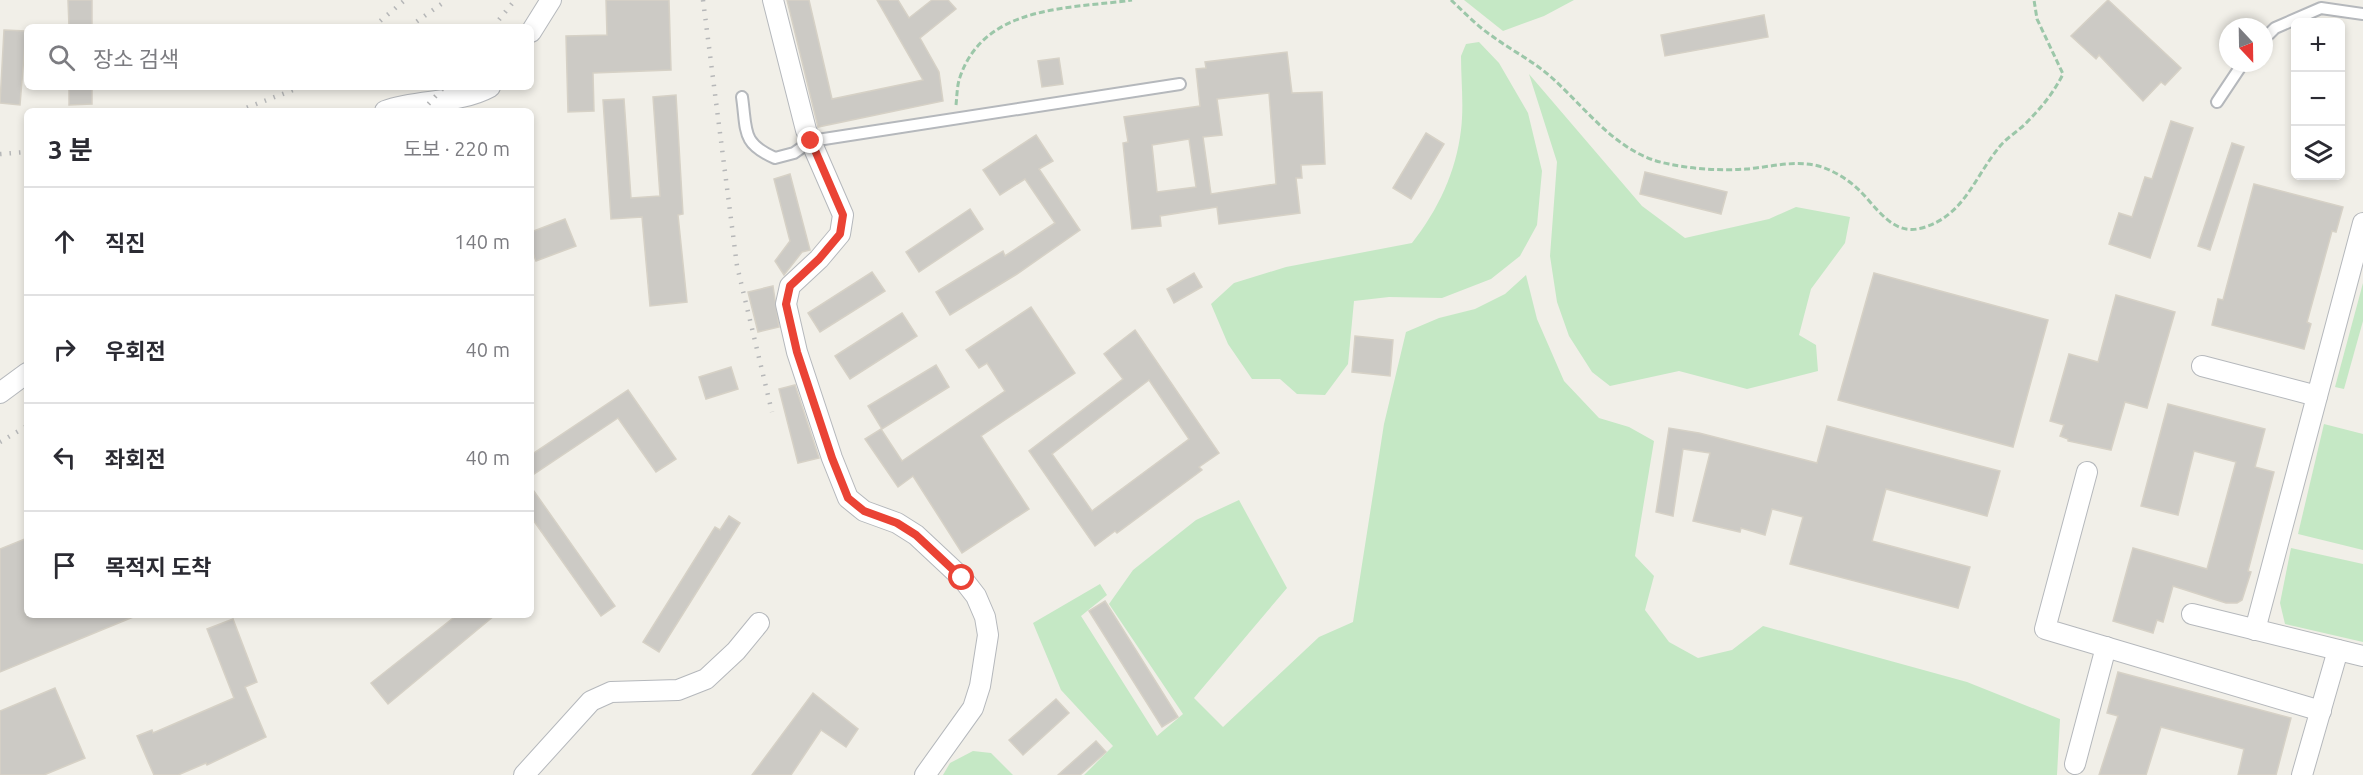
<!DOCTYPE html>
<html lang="ko">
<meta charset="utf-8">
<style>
body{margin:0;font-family:Ubuntu,"Noto Sans KR",sans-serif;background:#f2f2f3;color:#2b2b33}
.controls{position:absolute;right:18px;top:18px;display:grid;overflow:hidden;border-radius:9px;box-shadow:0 3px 9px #0003}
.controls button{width:54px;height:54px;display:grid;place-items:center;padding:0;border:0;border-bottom:2px solid #e1e1e2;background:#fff;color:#2b2b33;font:30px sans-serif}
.compass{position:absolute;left:2219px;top:18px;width:54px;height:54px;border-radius:50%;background:#fff;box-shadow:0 3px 9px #0003;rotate:158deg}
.stop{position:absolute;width:18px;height:18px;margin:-14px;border:4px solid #ea4335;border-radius:50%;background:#fff}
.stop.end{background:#ea4335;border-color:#fff;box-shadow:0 2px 6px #0008}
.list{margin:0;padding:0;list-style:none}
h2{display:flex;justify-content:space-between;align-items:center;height:78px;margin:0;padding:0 24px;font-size:26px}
h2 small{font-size:20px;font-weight:400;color:#7c7c81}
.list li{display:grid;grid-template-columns:39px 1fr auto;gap:18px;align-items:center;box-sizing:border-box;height:108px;padding:0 24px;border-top:2px solid #e1e1e2}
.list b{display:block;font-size:22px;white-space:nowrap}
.list em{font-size:20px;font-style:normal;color:#7c7c81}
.icon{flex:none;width:33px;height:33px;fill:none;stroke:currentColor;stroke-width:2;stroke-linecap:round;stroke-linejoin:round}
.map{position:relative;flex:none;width:2363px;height:775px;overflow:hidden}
.search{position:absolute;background:#fff;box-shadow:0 3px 9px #0003;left:24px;top:24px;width:510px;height:66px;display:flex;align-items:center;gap:15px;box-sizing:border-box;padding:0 21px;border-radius:9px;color:#7c7c81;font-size:22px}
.panel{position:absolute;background:#fff;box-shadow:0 3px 9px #0003;left:24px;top:108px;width:510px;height:510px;border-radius:9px}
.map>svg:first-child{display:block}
.green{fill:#c5e8c5}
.building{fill:#cccac5;stroke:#d6d1c6;stroke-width:1.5;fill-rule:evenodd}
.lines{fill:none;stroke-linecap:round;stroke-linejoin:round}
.service-casing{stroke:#b5b8bc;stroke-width:14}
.minor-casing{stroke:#b5b8bc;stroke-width:22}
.path{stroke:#9cc7a9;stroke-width:3;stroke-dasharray:6 3;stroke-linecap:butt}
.service{stroke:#fff;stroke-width:10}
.minor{stroke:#fff;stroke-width:20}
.rail{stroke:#b6b7b8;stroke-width:4.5;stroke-dasharray:1.5 8;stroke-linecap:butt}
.route{stroke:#ea4335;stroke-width:8}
</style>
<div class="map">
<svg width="2363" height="775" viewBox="0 0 2363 775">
<rect width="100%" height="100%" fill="#f1efe8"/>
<g class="green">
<polygon points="1464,0 1574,0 1544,16 1503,31"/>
<path d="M1479,42L1499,63L1528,113L1542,171L1537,225L1520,256L1491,279L1442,298L1389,297L1354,301L1348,364L1325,395L1297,394L1280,379H1252L1228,344L1211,304L1234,283L1286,267L1412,243C1438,210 1456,172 1461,130C1464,106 1461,80 1461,56L1466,44Z"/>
<polygon points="1529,74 1642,206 1685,238 1769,219 1796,207 1850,217 1845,243 1811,289 1799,335 1816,345 1818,371 1747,389 1679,371 1610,386 1592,372 1569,336 1557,302 1550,256 1557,162"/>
<polygon points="1526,275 1537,319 1564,381 1599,418 1629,427 1654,441 1635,556 1654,576 1645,610 1669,642 1698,658 1732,650 1763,626 1967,682 2060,719 2057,775 1084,775 1113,746 1061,690 1033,623 1100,584 1107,595 1081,616 1157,736 1183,714 1109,604 1133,570 1196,520 1239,500 1287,588 1194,698 1223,727 1319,637 1353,622 1384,424 1406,332 1439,318 1475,309 1505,294"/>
<polygon points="2363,283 2363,321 2344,389 2335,387"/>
<polygon points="2324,424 2363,434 2363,550 2298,534"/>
<polygon points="2291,548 2363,564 2363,642 2285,624 2280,603"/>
<polygon points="973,751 991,753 1013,775 943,775 950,763"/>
</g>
<g class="building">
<polygon points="68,0 92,0 92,27 69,27"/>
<polygon points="606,0 669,0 671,70 593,73 594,111 568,112 566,36 607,35"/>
<polygon points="787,0 809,0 832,99 923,80 877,0 898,0 909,18 932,0 948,0 956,9 920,38 939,72 943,101 818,127"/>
<polygon points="2108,0 2181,68 2165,85 2161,82 2143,101 2099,55 2096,59 2071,36"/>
<polygon points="1764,15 1768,37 1665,56 1661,35"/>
<polygon points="4,30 26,31 20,105 0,103"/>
<path d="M1287,52L1292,93L1322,92L1325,164L1301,165L1302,178H1296L1300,213L1219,224L1217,207L1160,216L1161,226L1132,229L1123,143L1128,142L1124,117L1200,106L1196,69L1206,68L1205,62ZM1269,93L1276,184L1211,194L1203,137L1222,135L1217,99ZM1189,139L1196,187L1157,192L1152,145Z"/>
<polygon points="1059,58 1063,84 1042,87 1038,61"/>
<polygon points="69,87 92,87 92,104 69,105"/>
<polygon points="676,95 683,214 678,215 687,302 650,306 642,217 611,219 603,100 624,99 631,198 660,196 653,97"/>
<polygon points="2171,121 2193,128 2150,258 2109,244 2119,213 2132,217 2145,177 2152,179"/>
<polygon points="1426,133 1444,144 1411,199 1393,188"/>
<polygon points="1036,135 1053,161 1039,169 1080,230 1017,274 950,315 936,292 1003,251 1005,256 1055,223 1025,179 1000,195 983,170"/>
<polygon points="2232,143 2244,147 2210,250 2198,246"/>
<polygon points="1645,172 1727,192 1721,214 1640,194"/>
<polygon points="790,174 810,250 802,252 784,275 775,261 790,241 774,179"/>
<polygon points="2254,184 2343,207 2336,232 2332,231 2307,322 2311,324 2304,349 2212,325 2218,299 2223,300"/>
<polygon points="970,209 983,229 919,272 906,252"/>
<polygon points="565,219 576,246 536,261 531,248 531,232"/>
<polygon points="872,272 885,291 820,332 808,313"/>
<polygon points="1194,273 1202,287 1174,303 1167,289"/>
<polygon points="1874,273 2048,320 2013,447 1838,400"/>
<polygon points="773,286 779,327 758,332 748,292"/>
<polygon points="2116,295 2175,312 2147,408 2125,402 2111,450 2068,441 2068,439 2060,436 2064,425 2050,421 2069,354 2098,362"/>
<polygon points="1031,307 1075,373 981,436 1029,509 962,553 913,476 898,487 865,439 881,429 902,461 1005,391 987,363 979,368 966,350"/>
<polygon points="902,313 917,336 850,379 835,356"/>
<path d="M1135,330L1219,453L1199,467L1202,470L1117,533L1115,531L1095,546L1029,451L1123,379L1104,354ZM1149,380L1189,439L1092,511L1052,454Z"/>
<polygon points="1355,336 1393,340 1390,376 1352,372"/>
<polygon points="936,365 949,387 882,429 868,406"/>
<polygon points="731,367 738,389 706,399 699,377"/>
<polygon points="795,385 819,458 798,463 779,389"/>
<polygon points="628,390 676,459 656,472 618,418 531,476 531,455"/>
<polygon points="2168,404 2265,429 2255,467 2274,472 2248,571 2251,572 2242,600 2237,603 2226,603 2173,586 2163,622 2157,620 2153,633 2113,621 2133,548 2207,569 2236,462 2194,451 2178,515 2141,506"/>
<polygon points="1827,426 2000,471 1987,516 1886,489 1872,541 1970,567 1958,608 1790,564 1803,517 1772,509 1765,535 1741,528 1740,532 1693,521 1710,453 1683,449 1673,516 1656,512 1669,428 1699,433 1817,463"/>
<polygon points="531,487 615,606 601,616 531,517"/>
<polygon points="729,516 740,523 659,652 643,642 715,527 720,530"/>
<polygon points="27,538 27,615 138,615 0,672 0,549"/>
<polygon points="1105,601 1178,717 1162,727 1089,611"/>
<polygon points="457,615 495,615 388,704 371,683"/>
<polygon points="233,619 257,682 245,687 266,737 207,765 206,763 178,775 154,775 137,736 152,730 153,733 234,698 207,629"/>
<polygon points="2118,672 2291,718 2276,775 2238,775 2244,749 2161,727 2146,775 2099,775 2118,716 2107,713"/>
<polygon points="55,688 85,758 44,775 0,775 0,711"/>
<polygon points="813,693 858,729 846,747 821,730 791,775 752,775"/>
<polygon points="1056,699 1069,713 1023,755 1009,740"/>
<polygon points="1096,741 1106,752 1080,775 1058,775"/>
</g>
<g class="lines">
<g class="service-casing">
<g id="service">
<polyline points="2264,39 2275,28 2321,8 2363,14"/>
<path d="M742,97C747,131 741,143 775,158L794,153L811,141L1180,84"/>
<polyline points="2217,102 2243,63"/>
</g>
</g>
<g class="minor-casing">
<g id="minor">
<polyline points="773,0 806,130 843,215 840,234 819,259 790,286 786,304 797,352 832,458 848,498 864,511 897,523 916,535 962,578 976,596 985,617 988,635 980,686 973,708 925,775"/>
<polyline points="531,32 551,0"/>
<path d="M385,111C418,99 459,104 490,87"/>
<polyline points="2202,366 2317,396"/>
<polyline points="0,393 27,373"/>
<polyline points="2087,472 2045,629 2321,711"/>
<polyline points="2192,614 2363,656"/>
<polyline points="2255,630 2363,223"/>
<polyline points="2075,764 2106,647"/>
<polyline points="524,775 591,701 611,692 678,690 706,679 736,651 759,623"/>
<polyline points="2302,775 2338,650"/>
</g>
</g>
<g class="path">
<path d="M1451,0C1464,12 1477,26 1492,36C1511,50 1533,61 1551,77C1588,110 1618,155 1669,164C1693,169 1721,171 1746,169C1771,167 1798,159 1822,167C1836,172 1850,181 1860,191C1878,209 1893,236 1922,228C1965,216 1975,175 2001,145C2009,136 2020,130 2028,121C2042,107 2054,92 2063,74L2037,19L2034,0"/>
<path d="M956,105C957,96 957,85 960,77C985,4 1071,9 1132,0"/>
</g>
<use href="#service" class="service"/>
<use href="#minor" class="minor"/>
<g class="rail">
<polyline points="703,0 737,266 772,412"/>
<polyline points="373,27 405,0"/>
<polyline points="409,27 447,0"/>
<polyline points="493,27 515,0"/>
<polyline points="238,111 301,87"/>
<polyline points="422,111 444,87"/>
<polyline points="0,154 27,152"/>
<polyline points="0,442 27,426"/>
</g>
</g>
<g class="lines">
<polyline class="route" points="811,141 843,215 840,234 819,259 790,286 786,304 797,352 832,458 848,498 864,511 897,523 916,535 962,578"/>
</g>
</svg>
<div class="controls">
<button>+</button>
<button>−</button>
<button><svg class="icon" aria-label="layers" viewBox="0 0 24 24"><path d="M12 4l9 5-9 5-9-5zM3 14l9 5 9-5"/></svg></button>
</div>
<svg class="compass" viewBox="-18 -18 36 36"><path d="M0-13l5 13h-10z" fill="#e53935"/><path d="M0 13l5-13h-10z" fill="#7c7c81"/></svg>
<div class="stop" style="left:962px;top:578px"></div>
<div class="stop end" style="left:811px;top:141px"></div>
<div class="search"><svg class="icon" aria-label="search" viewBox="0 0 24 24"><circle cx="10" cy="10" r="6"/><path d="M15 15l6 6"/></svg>장소 검색</div>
<section class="panel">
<h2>3 분<small>도보 · 220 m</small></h2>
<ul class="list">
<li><svg class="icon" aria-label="ahead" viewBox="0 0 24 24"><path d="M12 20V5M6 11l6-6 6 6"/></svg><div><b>직진</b></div><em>140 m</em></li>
<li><svg class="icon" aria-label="right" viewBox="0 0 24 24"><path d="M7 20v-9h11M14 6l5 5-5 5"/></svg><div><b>우회전</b></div><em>40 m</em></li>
<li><svg class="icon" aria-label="left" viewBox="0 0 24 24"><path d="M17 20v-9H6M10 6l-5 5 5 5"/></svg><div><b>좌회전</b></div><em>40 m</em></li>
<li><svg class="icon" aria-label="arrive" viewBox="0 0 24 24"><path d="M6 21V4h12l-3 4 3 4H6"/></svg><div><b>목적지 도착</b></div></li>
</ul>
</section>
</div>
